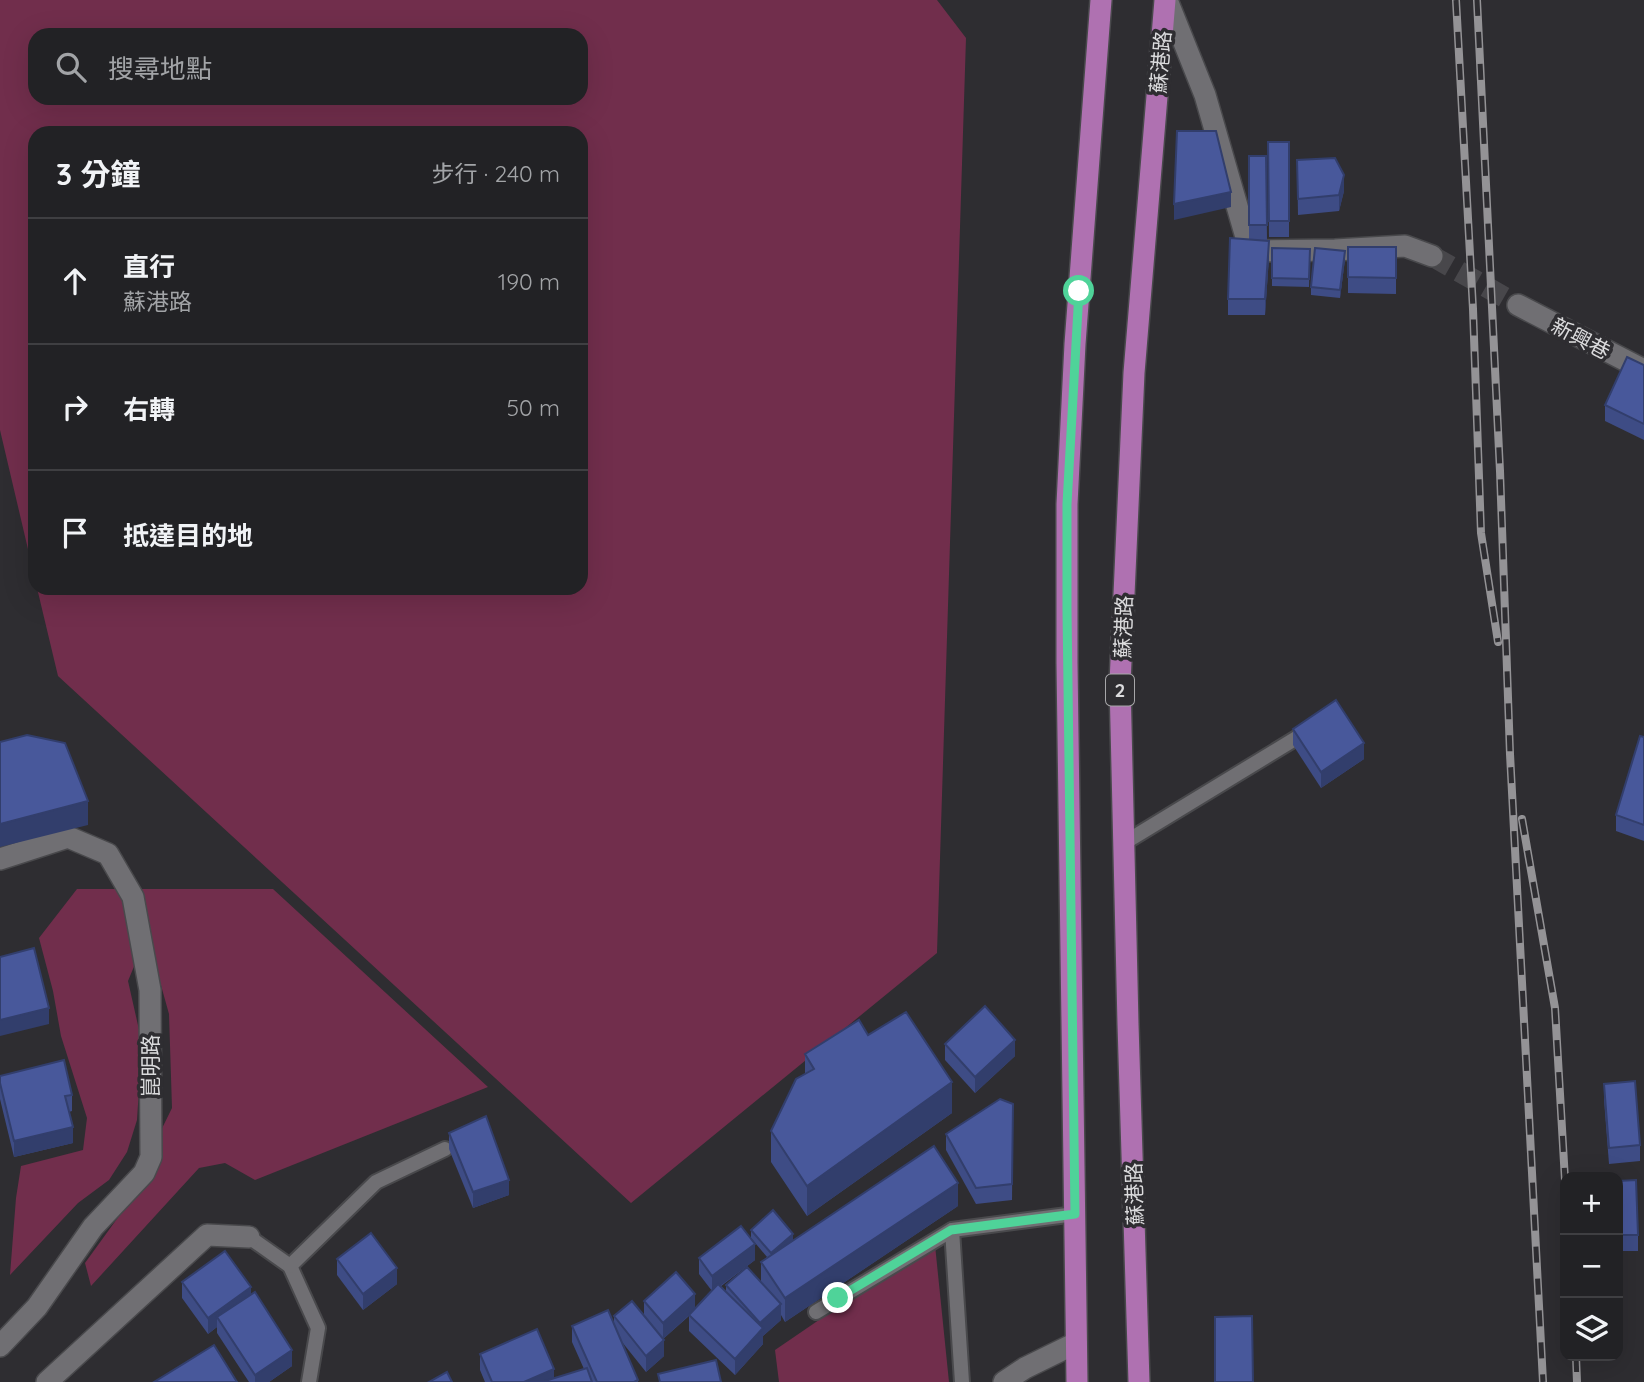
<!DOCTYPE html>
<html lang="zh-TW">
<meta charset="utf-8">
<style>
body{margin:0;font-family:Quicksand,"Noto Sans TC",sans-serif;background:#2a2a2d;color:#f1f3f6}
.controls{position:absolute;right:21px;bottom:21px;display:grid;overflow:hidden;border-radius:14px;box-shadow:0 7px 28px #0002}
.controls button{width:63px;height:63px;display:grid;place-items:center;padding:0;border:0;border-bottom:2px solid #3f3f42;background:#222225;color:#f1f3f6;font:35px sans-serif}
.stop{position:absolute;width:21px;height:21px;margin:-16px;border:5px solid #4fd399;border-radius:50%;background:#fff}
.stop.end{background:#4fd399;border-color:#fff;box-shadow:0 2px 7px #0008}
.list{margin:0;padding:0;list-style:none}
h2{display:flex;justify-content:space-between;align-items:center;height:91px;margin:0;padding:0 28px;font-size:30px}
h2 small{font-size:23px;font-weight:400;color:#a2a4a7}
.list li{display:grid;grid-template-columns:46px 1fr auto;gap:21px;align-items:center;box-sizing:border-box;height:126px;padding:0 28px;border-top:2px solid #3f3f42}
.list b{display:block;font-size:26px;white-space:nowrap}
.list p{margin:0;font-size:23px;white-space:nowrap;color:#a2a4a7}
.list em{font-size:23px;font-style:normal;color:#a2a4a7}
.icon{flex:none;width:38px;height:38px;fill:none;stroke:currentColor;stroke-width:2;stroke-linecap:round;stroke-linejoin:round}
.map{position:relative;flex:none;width:1644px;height:1382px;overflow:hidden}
.search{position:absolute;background:#222225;box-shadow:0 7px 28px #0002;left:28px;top:28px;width:560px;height:77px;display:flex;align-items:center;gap:18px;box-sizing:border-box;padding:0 24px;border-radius:21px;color:#a2a4a7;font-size:26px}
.panel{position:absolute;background:#222225;box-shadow:0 7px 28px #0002;left:28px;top:126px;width:560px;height:469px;border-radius:21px}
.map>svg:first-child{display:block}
.green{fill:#712e4c;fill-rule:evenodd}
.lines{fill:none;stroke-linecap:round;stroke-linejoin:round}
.street-tunnel{stroke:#48474b;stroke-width:21;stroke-dasharray:21 10;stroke-linecap:butt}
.lane-casing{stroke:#49494c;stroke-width:18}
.street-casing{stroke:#49494c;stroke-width:24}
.primary-casing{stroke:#49494c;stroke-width:24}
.lane{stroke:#706f73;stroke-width:14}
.street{stroke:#706f73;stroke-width:21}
.primary{stroke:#af71b1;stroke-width:21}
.rail-casing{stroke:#949396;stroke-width:8}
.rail{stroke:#2e2d31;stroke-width:5;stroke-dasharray:16;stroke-linecap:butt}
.wall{fill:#3e4c85}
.shaded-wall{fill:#323e6c}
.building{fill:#48589b;stroke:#323e6c;stroke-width:2}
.route{stroke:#4fd399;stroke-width:9}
.labels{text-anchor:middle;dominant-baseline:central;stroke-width:7;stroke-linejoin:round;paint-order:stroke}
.shield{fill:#2e2d31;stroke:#a7a7a9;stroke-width:2}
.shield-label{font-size:19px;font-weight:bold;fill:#dbdbdd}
.street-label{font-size:21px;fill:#dbdbdd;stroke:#2e2d31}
</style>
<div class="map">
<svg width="1644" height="1382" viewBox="0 0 1644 1382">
<rect width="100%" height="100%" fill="#2e2d31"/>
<g class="green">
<path d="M0,0H937L966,38L937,953L631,1203L58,676L37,588H581V133H35V579L0,430ZM35,35H581V98H35Z"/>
<polygon points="77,889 273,889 488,1087 255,1180 225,1163 199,1168 91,1286 85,1263 119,1216 172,1108 169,1014 147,935 128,981 142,1043 137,1120 127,1152 109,1180 78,1203 10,1275 16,1198 21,1166 83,1150 87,1118 61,1036 53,991 39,938"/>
<polygon points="935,1245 949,1382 779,1382 775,1350 857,1294"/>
</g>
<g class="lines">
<polyline class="street-tunnel" points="1432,256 1518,305"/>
<g class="lane-casing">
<g id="lane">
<polyline points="1124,843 1308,731"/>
<polyline points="952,1230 962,1382"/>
<polyline points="249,1237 290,1266 318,1328 309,1382"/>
<polyline points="290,1266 376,1182 445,1149"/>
<polyline points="816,1312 952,1230 1075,1214"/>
</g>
</g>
<g class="street-casing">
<g id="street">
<polyline points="1167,0 1205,95 1250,251 1335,250 1405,246 1432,256"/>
<polyline points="1518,305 1644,370"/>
<polyline points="0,859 68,837 108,854 133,897 150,990 151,1157 144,1173 93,1227 37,1307 0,1346"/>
<polyline points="47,1382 207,1235 249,1237"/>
<polyline points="1004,1382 1025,1368 1076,1343"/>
</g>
</g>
<g class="primary-casing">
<g id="primary">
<polyline points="1077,1382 1067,663 1067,504 1075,344 1101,0"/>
<polyline points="1139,1382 1128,1024 1120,683 1134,373 1165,0"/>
</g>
</g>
<use href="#lane" class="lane"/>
<use href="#street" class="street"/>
<use href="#primary" class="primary"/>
<g class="rail-casing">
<g id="rail">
<polyline points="1456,0 1473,309 1481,533 1498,642"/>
<polyline points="1477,0 1500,471 1510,754 1543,1382"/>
<polyline points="1522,819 1555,1008 1565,1180"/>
<polyline points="1576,1356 1577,1382"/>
</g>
</g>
<use href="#rail" class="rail"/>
</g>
<g class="wall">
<polygon points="1268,142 1289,142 1289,237 1269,237"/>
<polygon points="1249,156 1266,156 1267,240 1269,257 1265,315 1228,315 1228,299 1249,239"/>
<polygon points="1297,160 1344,191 1339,211 1298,215"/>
<polygon points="1348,247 1396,247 1396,294 1348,293"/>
<polygon points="1272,248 1310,249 1309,287 1272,286"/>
<polygon points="1345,259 1340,298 1311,295 1311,287"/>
<polygon points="1644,365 1644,440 1605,421 1605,405"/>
<polygon points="1293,729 1364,759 1321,788 1293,745"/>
<polygon points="1644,737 1644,841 1616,831 1616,815"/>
<polygon points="868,1035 952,1113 807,1216 771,1162 771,1131 805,1074 805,1054"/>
<polygon points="945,1044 1015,1056 975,1093 945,1060"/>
<polygon points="0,1076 72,1095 72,1111 69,1112 73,1143 14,1157 0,1099"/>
<polygon points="1604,1084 1640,1145 1640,1161 1609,1164 1604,1100"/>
<polygon points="1013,1104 1012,1200 976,1204 946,1150 946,1134"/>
<polygon points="449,1133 509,1195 473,1208 449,1149"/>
<polygon points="1618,1181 1638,1235 1638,1251 1618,1251"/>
<polygon points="958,1206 785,1322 781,1315 781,1320 763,1336 763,1344 735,1375 689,1331 689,1316 663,1339 664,1356 646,1372 622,1342 638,1382 485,1382 480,1370 480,1354 554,1378 584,1369 572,1342 572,1326 614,1323 614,1316 644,1315 644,1301 695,1309 712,1291 699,1274 699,1258 755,1260 720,1287 726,1293 726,1285 761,1282 761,1262 767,1257 751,1238 751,1230 793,1240"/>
<polygon points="337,1259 397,1284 363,1310 337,1275"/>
<polygon points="182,1282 251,1295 292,1366 269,1382 249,1382 217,1333 217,1327 208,1334 182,1298"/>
</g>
<g class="shaded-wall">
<polygon points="1344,175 1344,191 1339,211 1339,195"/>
<polygon points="1231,192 1231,207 1174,220 1174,204"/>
<polygon points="1269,241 1269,257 1265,315 1265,299"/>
<polygon points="1345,251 1345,259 1340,298 1340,290"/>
<polygon points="1364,743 1364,759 1321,788 1321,772"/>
<polygon points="88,801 88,825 0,847 0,824"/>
<polygon points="49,1008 49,1024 0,1036 0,1020"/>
<polygon points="1015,1040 1015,1056 975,1093 975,1077"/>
<polygon points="952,1082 952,1113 807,1216 807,1186"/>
<polygon points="73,1127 73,1143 14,1157 14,1141"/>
<polygon points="509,1180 509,1195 473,1208 473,1192"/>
<polygon points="958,1183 958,1206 785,1322 785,1298"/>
<polygon points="793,1234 793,1242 771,1261 771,1253"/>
<polygon points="755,1244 755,1260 712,1292 712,1276"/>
<polygon points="397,1268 397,1284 363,1310 363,1294"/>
<polygon points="251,1287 251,1303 217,1317 217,1327 208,1334 208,1318"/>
<polygon points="695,1294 695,1310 663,1339 663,1323"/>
<polygon points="781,1304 781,1320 763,1336 763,1344 735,1375 735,1359 760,1331 760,1323"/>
<polygon points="664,1340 664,1356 646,1372 646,1356"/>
<polygon points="292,1350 292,1366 269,1382 255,1382 255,1375"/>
<polygon points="554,1369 554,1382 524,1382"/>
</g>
<g class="building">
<polygon points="1177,131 1216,131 1231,192 1174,204"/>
<polygon points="1268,142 1289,142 1289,221 1269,221"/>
<polygon points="1249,156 1266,156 1267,225 1249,225"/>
<polygon points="1335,158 1344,175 1339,195 1298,199 1297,160"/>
<polygon points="1230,238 1269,241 1265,299 1228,299"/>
<polygon points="1348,247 1396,247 1396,278 1348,277"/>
<polygon points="1272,248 1310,249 1309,279 1272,278"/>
<polygon points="1315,248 1345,251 1340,290 1311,287"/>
<polygon points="1627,357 1644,365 1644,424 1605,405"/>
<polygon points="1336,700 1364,743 1321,772 1293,729"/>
<polygon points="27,735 65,743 88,801 0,824 0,742"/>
<polygon points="1640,736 1644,737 1644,825 1616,815"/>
<polygon points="34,948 49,1008 0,1020 0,957"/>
<polygon points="985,1006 1015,1040 975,1077 945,1044"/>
<polygon points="906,1012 952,1082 807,1186 771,1131 796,1079 814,1069 805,1054 859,1020 868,1035"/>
<polygon points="64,1060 72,1095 65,1096 73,1127 14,1141 0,1083 0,1076"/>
<polygon points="1635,1081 1640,1145 1609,1148 1604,1084"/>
<polygon points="1000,1099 1013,1104 1012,1184 976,1188 946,1134"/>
<polygon points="486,1116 509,1180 473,1192 449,1133"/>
<polygon points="934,1146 958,1183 785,1298 761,1262"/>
<polygon points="1636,1180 1638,1235 1618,1235 1618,1181"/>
<polygon points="773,1210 793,1234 771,1253 751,1230"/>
<polygon points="741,1226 755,1244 712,1276 699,1258"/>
<polygon points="371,1233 397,1268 363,1294 337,1259"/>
<polygon points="225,1251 251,1287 208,1318 182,1282"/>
<polygon points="747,1267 781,1304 760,1323 726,1285"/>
<polygon points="676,1272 695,1294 663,1323 644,1301"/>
<polygon points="718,1284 763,1328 735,1359 689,1315"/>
<polygon points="255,1292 292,1350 255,1375 217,1317"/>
<polygon points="632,1301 664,1340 646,1356 614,1316"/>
<polygon points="608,1310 638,1380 634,1382 597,1382 572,1326"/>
<polygon points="1252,1316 1253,1382 1215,1382 1215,1317"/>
<polygon points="537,1329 554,1369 524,1382 492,1382 480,1354"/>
<polygon points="214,1345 237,1382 154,1382"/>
<polygon points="716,1360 721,1382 660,1382 658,1374"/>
<polygon points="587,1368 592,1382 545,1382 545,1381"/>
<polygon points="447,1372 452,1382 429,1382"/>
</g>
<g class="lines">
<polyline class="route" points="838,1298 951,1230 1075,1214 1067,610 1067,504 1079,291"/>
</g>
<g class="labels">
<rect class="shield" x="1106" y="674.5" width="28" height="31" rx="5"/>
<g class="shield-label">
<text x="1120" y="690">2</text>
</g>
<g class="street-label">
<text transform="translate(1160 62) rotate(-85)">蘇港路</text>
<text transform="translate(1581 338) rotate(28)">新興巷</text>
<text transform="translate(1123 627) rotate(-88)">蘇港路</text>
<text transform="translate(150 1066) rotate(-90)">崑明路</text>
<text transform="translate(1134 1194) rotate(-92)">蘇港路</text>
</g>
</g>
</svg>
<div class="controls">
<button>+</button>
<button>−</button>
<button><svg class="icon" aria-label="layers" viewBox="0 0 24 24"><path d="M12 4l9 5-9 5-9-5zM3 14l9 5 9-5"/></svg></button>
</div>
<div class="stop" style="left:1079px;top:291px"></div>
<div class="stop end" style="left:838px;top:1298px"></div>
<div class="search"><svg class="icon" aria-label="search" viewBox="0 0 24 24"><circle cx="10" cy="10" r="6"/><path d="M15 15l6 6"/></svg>搜尋地點</div>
<section class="panel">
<h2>3 分鐘<small>步行 · 240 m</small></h2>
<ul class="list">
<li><svg class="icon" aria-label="ahead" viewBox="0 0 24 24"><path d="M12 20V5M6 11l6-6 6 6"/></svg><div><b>直行</b><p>蘇港路</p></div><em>190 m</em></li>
<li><svg class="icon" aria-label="right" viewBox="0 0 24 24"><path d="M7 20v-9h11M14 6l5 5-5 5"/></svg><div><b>右轉</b></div><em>50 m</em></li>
<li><svg class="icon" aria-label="arrive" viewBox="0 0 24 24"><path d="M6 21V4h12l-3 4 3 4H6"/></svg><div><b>抵達目的地</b></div></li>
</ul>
</section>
</div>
